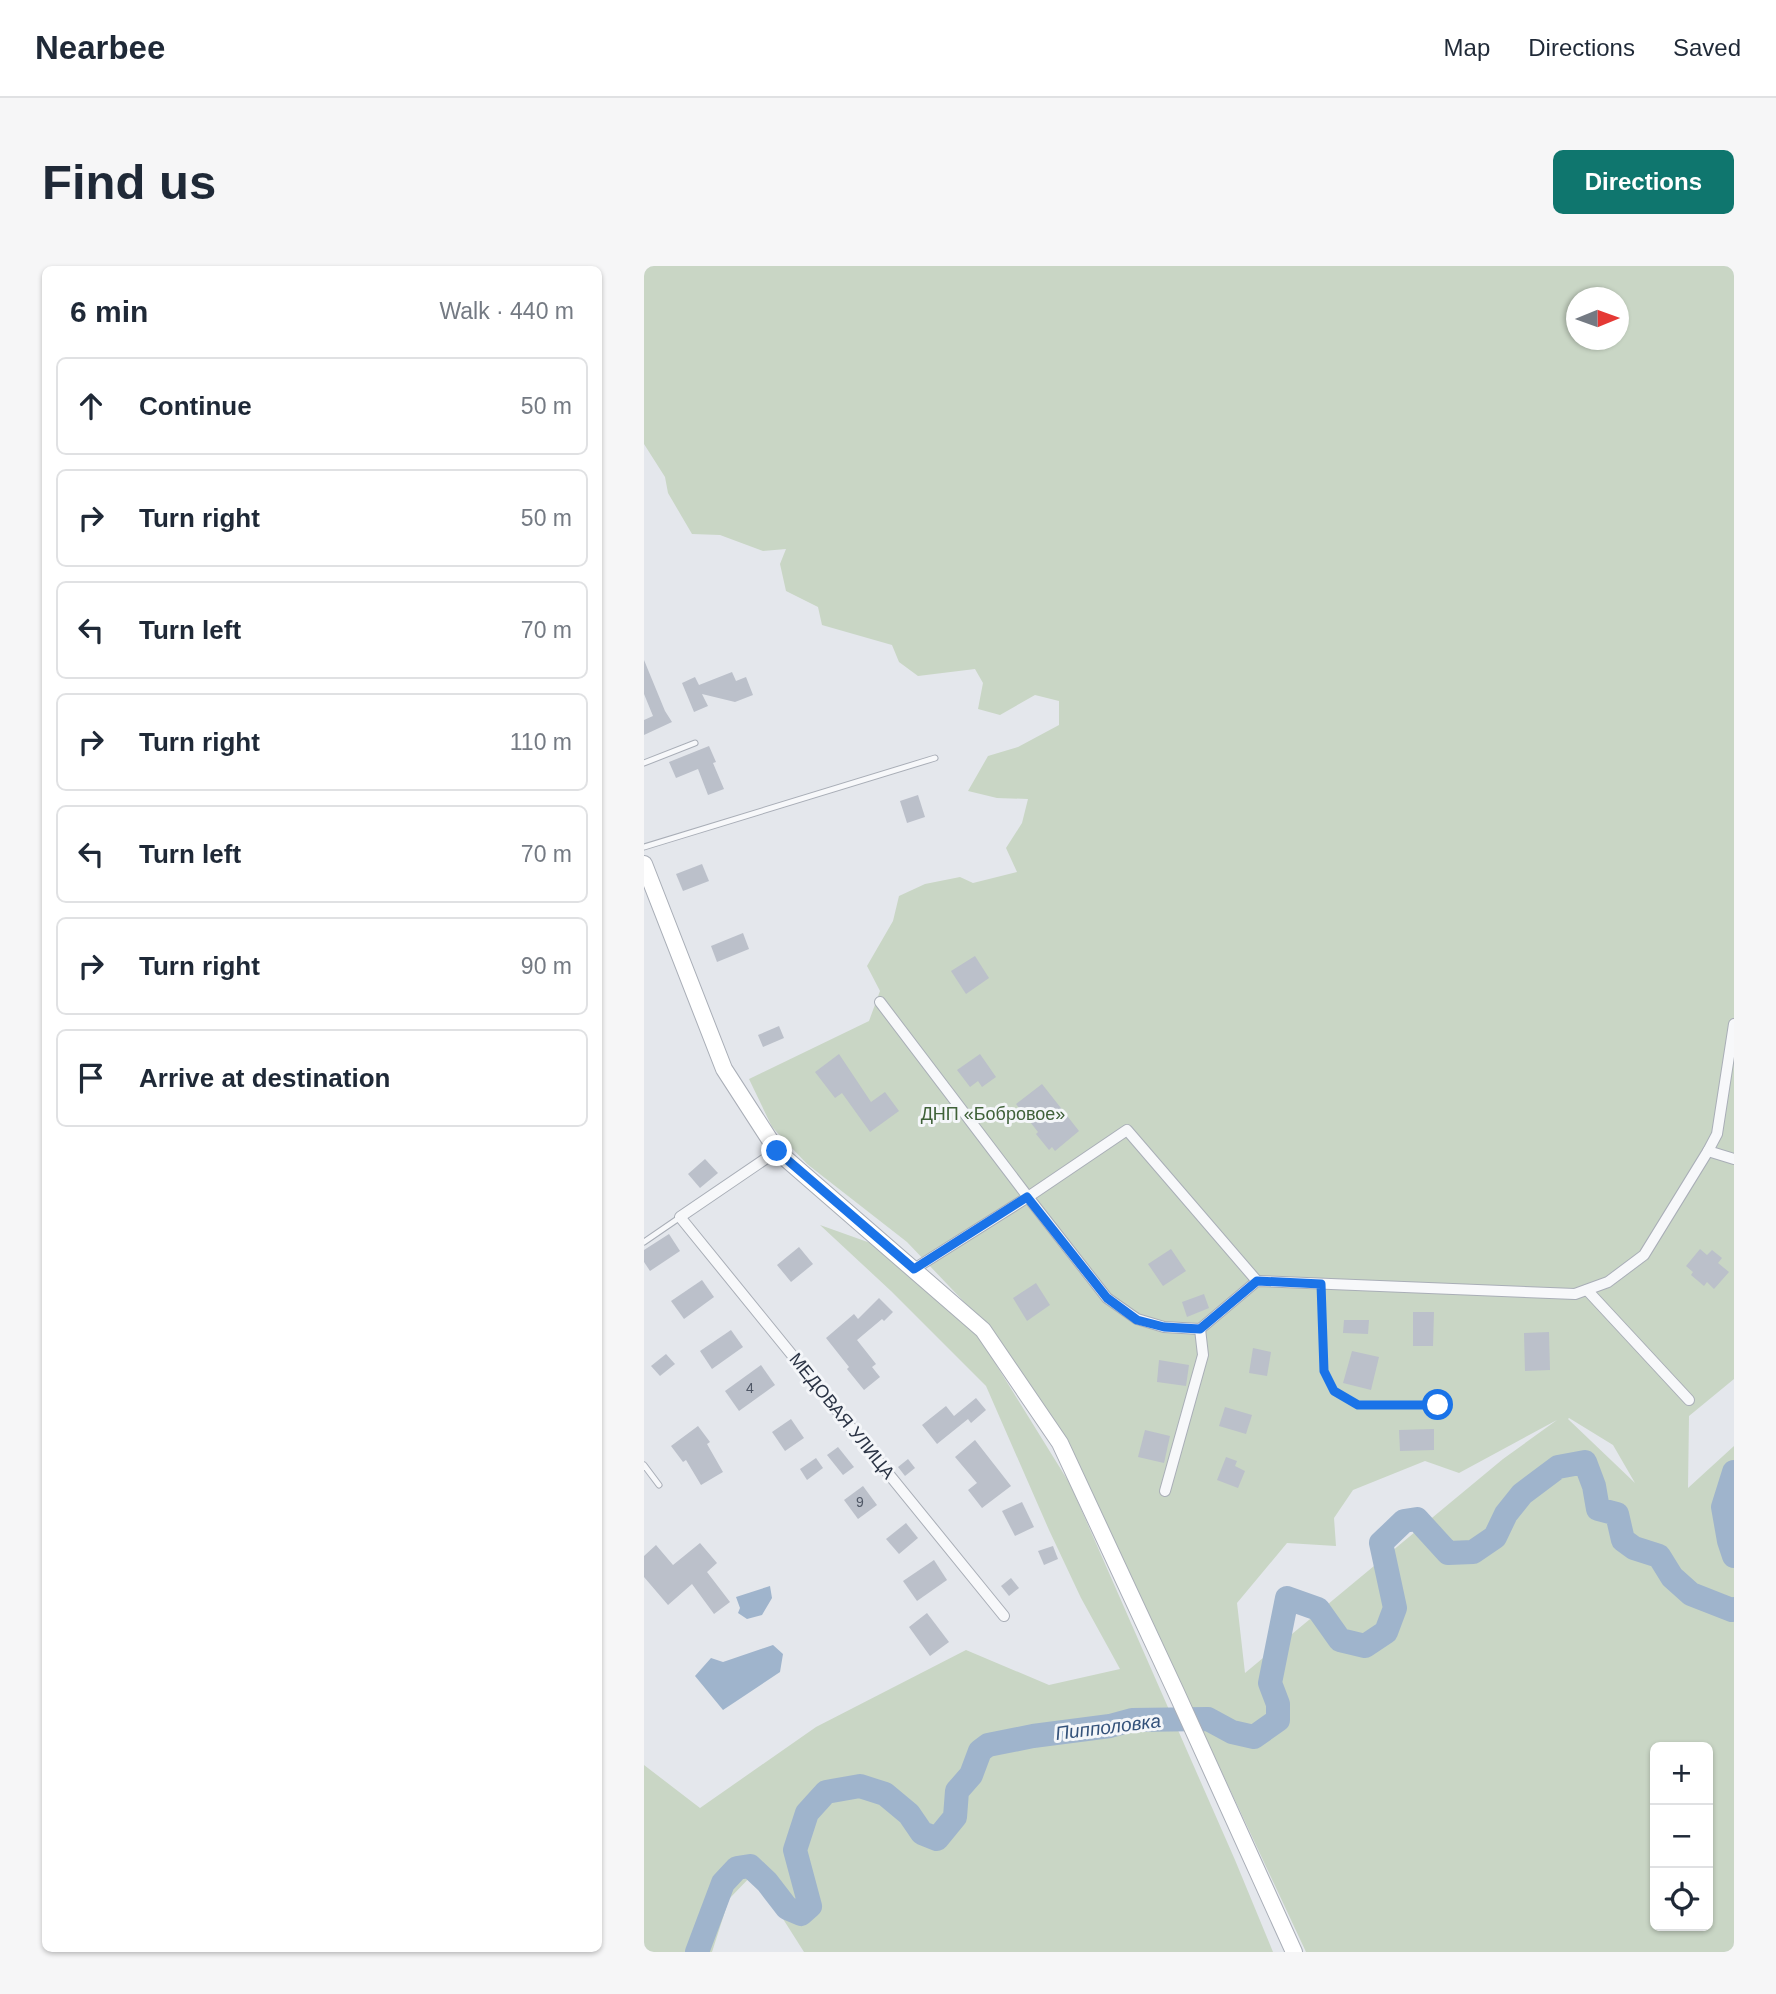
<!DOCTYPE html>
<meta charset="utf-8">
<style>
body{margin:0;font-family:Arial,sans-serif;background:#f6f6f7;color:#1f2937}
.controls{position:absolute;right:21px;bottom:21px;display:grid;overflow:hidden;border-radius:10px;box-shadow:0 2px 5px #0004}
.controls button{width:63px;height:63px;display:grid;place-items:center;padding:0;border:0;border-bottom:2px solid #e0e1e3;background:#fff;color:#1f2937;font:35px sans-serif}
.compass{position:absolute;left:922px;top:21px;width:63px;height:63px;border-radius:50%;background:#fff;box-shadow:0 2px 5px #0004;rotate:89deg}
.stop{position:absolute;width:21px;height:21px;margin:-16px;border:5px solid #1a73e8;border-radius:50%;background:#fff}
.stop.end{background:#1a73e8;border-color:#fff;box-shadow:0 2px 7px #0008}
.list{margin:0;padding:0;list-style:none}
h2{display:flex;justify-content:space-between;align-items:center;height:91px;margin:0;padding:0 28px;font-size:30px}
h2 small{font-size:23px;font-weight:400;color:#747a83}
.list li{display:grid;grid-template-columns:46px 1fr auto;gap:21px;align-items:center;box-sizing:border-box;height:98px;margin:0 14px 14px;padding:0 14px;border:2px solid #e0e1e3;border-radius:10px}
.list b{display:block;font-size:26px;white-space:nowrap}
.list em{font-size:23px;font-style:normal;color:#747a83}
.icon{flex:none;width:38px;height:38px;fill:none;stroke:currentColor;stroke-width:2;stroke-linecap:round;stroke-linejoin:round}
.map{position:relative;flex:none;width:1090px;height:1686px;overflow:hidden;border-radius:10px}
header{display:flex;align-items:center;gap:42px;box-sizing:border-box;height:98px;padding:0 35px;background:#fff;border-bottom:2px solid #e0e1e3}
header strong{font-size:33px}
nav{display:flex;gap:38px;margin-inline-start:auto;font-size:24px}
.intro{display:flex;align-items:center;justify-content:space-between;box-sizing:border-box;height:168px;padding:0 42px}
h1{margin:0;font-size:49px}
.button{padding:18px 32px;border-radius:10px;background:#0f766e;color:#fff;font-size:24px;font-weight:700}
main{display:flex;gap:42px;padding:0 42px}
aside{flex:1;background:#fff;border-radius:10px;box-shadow:0 2px 5px #0004}
.map>svg:first-child{display:block}
.green{fill:#c9d6c5;fill-rule:evenodd}
.water{fill:#9fb4cc}
.lines{fill:none;stroke-linecap:round;stroke-linejoin:round}
.river{stroke:#9fb4cc;stroke-width:24}
.building{fill:#bbc0ca}
.service-casing{stroke:#a9aeb7;stroke-width:7}
.minor-casing{stroke:#a9aeb7;stroke-width:12}
.secondary-casing{stroke:#a9aeb7;stroke-width:18}
.service{stroke:#f7f8fa;stroke-width:5}
.minor{stroke:#f7f8fa;stroke-width:10}
.secondary{stroke:#fff;stroke-width:16}
.route{stroke:#1a73e8;stroke-width:9}
.labels{text-anchor:middle;dominant-baseline:central;stroke-width:6;stroke-linejoin:round;paint-order:stroke}
.number-label{font-size:14px;fill:#4f5766}
.park-label{font-size:18px;fill:#3f6138;stroke:#f4f6f9}
.street-label{font-size:18px;fill:#2b3445;stroke:#f4f6f9}
.water-label{font-size:19px;font-style:italic;fill:#34527a;stroke:#f4f6f9}
</style>
<header>
<strong>Nearbee</strong>
<nav><a>Map</a><a>Directions</a><a>Saved</a></nav>
</header>
<div class="intro"><h1>Find us</h1><a class="button">Directions</a></div>
<main>
<aside>
<h2>6 min<small>Walk · 440 m</small></h2>
<ul class="list">
<li><svg class="icon" aria-label="ahead" viewBox="0 0 24 24"><path d="M12 20V5M6 11l6-6 6 6"/></svg><div><b>Continue</b></div><em>50 m</em></li>
<li><svg class="icon" aria-label="right" viewBox="0 0 24 24"><path d="M7 20v-9h11M14 6l5 5-5 5"/></svg><div><b>Turn right</b></div><em>50 m</em></li>
<li><svg class="icon" aria-label="left" viewBox="0 0 24 24"><path d="M17 20v-9H6M10 6l-5 5 5 5"/></svg><div><b>Turn left</b></div><em>70 m</em></li>
<li><svg class="icon" aria-label="right" viewBox="0 0 24 24"><path d="M7 20v-9h11M14 6l5 5-5 5"/></svg><div><b>Turn right</b></div><em>110 m</em></li>
<li><svg class="icon" aria-label="left" viewBox="0 0 24 24"><path d="M17 20v-9H6M10 6l-5 5 5 5"/></svg><div><b>Turn left</b></div><em>70 m</em></li>
<li><svg class="icon" aria-label="right" viewBox="0 0 24 24"><path d="M7 20v-9h11M14 6l5 5-5 5"/></svg><div><b>Turn right</b></div><em>90 m</em></li>
<li><svg class="icon" aria-label="arrive" viewBox="0 0 24 24"><path d="M6 21V4h12l-3 4 3 4H6"/></svg><div><b>Arrive at destination</b></div></li>
</ul>
</aside>
<div class="map">
<svg width="1090" height="1686" viewBox="0 0 1090 1686">
<rect width="100%" height="100%" fill="#e4e7ec"/>
<g class="green">
<path d="M0,0H1090V1113L1045,1150L1044,1222L1090,1180V1686H662L420,1169L344,1061L263,976L163,898L128,861L105,813L225,755L236,725L223,700L249,655L255,630L281,618L316,611L329,617L373,606L362,582L378,557L384,533L353,532L324,525L344,490L374,481L415,459V435L391,429L356,449L334,443L339,417L331,403L274,410L255,396L248,379L178,359L174,341L142,325L136,298L142,283L119,285L76,269L48,268L24,227L21,211L0,178ZM932,32H974V74H932ZM925,1152L969,1179L991,1217L924,1153ZM913,1154L859,1193L601,1407L593,1337L643,1277L692,1280L690,1252L709,1224L781,1195L815,1207ZM1011,1481H1064V1660H1011Z"/>
<polygon points="176,959 232,979 335,1071 426,1218 591,1594 629,1686 160,1686 110,1607 85,1633 68,1686 0,1686 0,1499 56,1542 172,1461 322,1384 405,1419 476,1403 437,1332 405,1264 342,1120 247,1025"/>
</g>
<g class="water">
<polygon points="126,1320 128,1332 118,1349 103,1353 94,1347 96,1342 92,1331"/>
<polygon points="129,1379 139,1388 136,1406 79,1444 51,1410 67,1392 79,1396"/>
</g>
<g class="lines">
<g class="river">
<polyline points="1090,1206 1079,1241 1085,1275 1090,1290"/>
<polyline points="53,1686 79,1617 93,1602 106,1600 123,1616 143,1642 157,1648 166,1640 151,1584 163,1547 182,1526 216,1520 241,1528 265,1548 278,1567 293,1573 311,1551 313,1525 327,1509 336,1485 344,1479 389,1470 466,1460 488,1454 564,1453 588,1466 610,1471 634,1454 634,1438 626,1417 643,1332 674,1343 696,1374 721,1380 742,1366 751,1342 737,1277 760,1255 773,1253 804,1287 829,1286 851,1271 862,1248 878,1228 914,1201 941,1196 950,1220 954,1243 973,1248 979,1274 990,1282 1015,1290 1028,1311 1047,1328 1088,1344 1090,1343"/>
</g>
</g>
<g class="building">
<polygon points="0,394 21,445 28,456 0,469 0,454 9,450 0,428"/>
<polygon points="88,406 92,415 102,411 109,429 91,436 58,428 64,440 50,446 38,417 51,411 55,419"/>
<polygon points="65,480 72,496 69,497 80,523 64,529 54,503 32,512 25,496"/>
<polygon points="274,529 281,551 263,557 256,535"/>
<polygon points="58,598 65,615 39,625 32,608"/>
<polygon points="99,667 105,683 73,696 67,680"/>
<polygon points="331,690 345,712 322,728 307,705"/>
<polygon points="135,760 140,772 119,781 114,769"/>
<polygon points="195,788 227,836 241,826 255,845 226,866 198,827 191,832 171,806"/>
<polygon points="336,788 352,811 338,821 334,815 326,821 313,804"/>
<polygon points="398,818 435,865 411,885 408,881 405,884 392,868 394,866 372,838"/>
<polygon points="61,893 74,907 56,922 44,908"/>
<polygon points="25,968 36,985 6,1005 0,996 0,984"/>
<polygon points="155,981 169,998 147,1016 133,999"/>
<polygon points="527,983 542,1005 519,1020 504,998"/>
<polygon points="1056,983 1063,989 1068,984 1078,992 1074,997 1085,1006 1070,1023 1063,1016 1060,1020 1047,1009 1049,1006 1042,1000"/>
<polygon points="58,1014 70,1031 40,1053 27,1035"/>
<polygon points="392,1017 406,1039 383,1055 369,1032"/>
<polygon points="560,1028 565,1042 543,1051 538,1036"/>
<polygon points="235,1032 249,1046 240,1055 238,1053 213,1074 232,1098 228,1101 236,1111 220,1124 203,1103 205,1101 182,1072 210,1048 214,1053"/>
<polygon points="769,1046 790,1046 789,1080 769,1080"/>
<polygon points="700,1054 725,1054 724,1068 699,1067"/>
<polygon points="87,1064 99,1081 68,1103 56,1085"/>
<polygon points="905,1066 906,1104 881,1105 880,1067"/>
<polygon points="609,1082 627,1086 623,1110 605,1107"/>
<polygon points="708,1085 735,1091 727,1124 699,1117"/>
<polygon points="22,1088 31,1098 16,1110 7,1100"/>
<polygon points="515,1094 545,1099 542,1120 513,1116"/>
<polygon points="117,1099 131,1119 95,1145 81,1125"/>
<polygon points="332,1132 342,1144 327,1157 324,1153 293,1178 278,1159 302,1140 310,1150"/>
<polygon points="581,1141 608,1149 602,1168 575,1160"/>
<polygon points="147,1153 160,1172 141,1185 128,1166"/>
<polygon points="54,1160 66,1176 63,1178 79,1206 57,1219 42,1194 39,1196 27,1180"/>
<polygon points="790,1163 790,1184 756,1185 755,1164"/>
<polygon points="501,1164 526,1170 520,1197 494,1191"/>
<polygon points="331,1174 367,1220 338,1242 324,1224 333,1217 311,1191"/>
<polygon points="194,1181 210,1201 199,1209 183,1189"/>
<polygon points="582,1191 593,1195 591,1200 601,1205 594,1222 573,1214"/>
<polygon points="172,1192 179,1202 163,1214 156,1203"/>
<polygon points="264,1193 271,1202 261,1210 254,1201"/>
<polygon points="219,1220 233,1239 214,1253 200,1234"/>
<polygon points="378,1236 390,1261 371,1270 358,1245"/>
<polygon points="262,1257 274,1272 255,1288 242,1273"/>
<polygon points="56,1277 73,1297 63,1306 86,1336 70,1348 48,1318 24,1339 0,1311 0,1290 12,1279 29,1299"/>
<polygon points="409,1280 414,1293 400,1299 394,1285"/>
<polygon points="290,1294 303,1314 273,1335 259,1315"/>
<polygon points="367,1312 375,1322 365,1330 357,1320"/>
<polygon points="283,1347 305,1376 286,1390 265,1361"/>
</g>
<g class="lines">
<g class="service-casing">
<g id="service">
<polyline points="0,497 51,477"/>
<polyline points="0,581 291,492"/>
<polyline points="0,976 35,952"/>
<polyline points="677,1018 680,1105 690,1125 714,1139 794,1139"/>
<polyline points="0,1199 15,1219"/>
</g>
</g>
<g class="minor-casing">
<g id="minor">
<polyline points="236,736 384,931 463,1032 493,1053 520,1061 556,1063 613,1015 931,1028 964,1016 1000,989 1064,885 1073,868 1090,758"/>
<polyline points="133,885 36,951 360,1350"/>
<polyline points="1064,885 1090,893"/>
<polyline points="270,1003 384,931 483,864 613,1015"/>
<polyline points="943,1024 1045,1134"/>
<polyline points="521,1225 559,1089 556,1063"/>
</g>
</g>
<g class="secondary-casing">
<polyline id="secondary" points="0,598 80,803 133,885 339,1064 416,1177 532,1426 650,1686"/>
</g>
<use href="#service" class="service"/>
<use href="#minor" class="minor"/>
<use href="#secondary" class="secondary"/>
</g>
<g class="lines">
<polyline class="route" points="133,885 270,1003 383,931 463,1032 493,1054 520,1061 556,1063 613,1015 677,1018 680,1105 690,1125 714,1139 794,1139"/>
</g>
<g class="labels">
<g class="number-label">
<text x="106" y="1122">4</text>
<text x="216" y="1236">9</text>
</g>
<g class="park-label">
<text x="349" y="848">ДНП «Бобровое»</text>
</g>
<g class="street-label">
<text transform="translate(198 1150) rotate(51)">МЕДОВАЯ УЛИЦА</text>
</g>
<g class="water-label">
<text transform="translate(464 1461) rotate(-7)">Пипполовка</text>
</g>
</g>
</svg>
<div class="controls">
<button>+</button>
<button>−</button>
<button><svg class="icon" aria-label="locate" viewBox="0 0 24 24"><circle cx="12" cy="12" r="6"/><path d="M12 2v4M12 18v4M2 12h4M18 12h4"/></svg></button>
</div>
<svg class="compass" viewBox="-18 -18 36 36"><path d="M0-13l5 13h-10z" fill="#e53935"/><path d="M0 13l5-13h-10z" fill="#747a83"/></svg>
<div class="stop" style="left:794px;top:1139px"></div>
<div class="stop end" style="left:133px;top:885px"></div>
</div>
</main>
